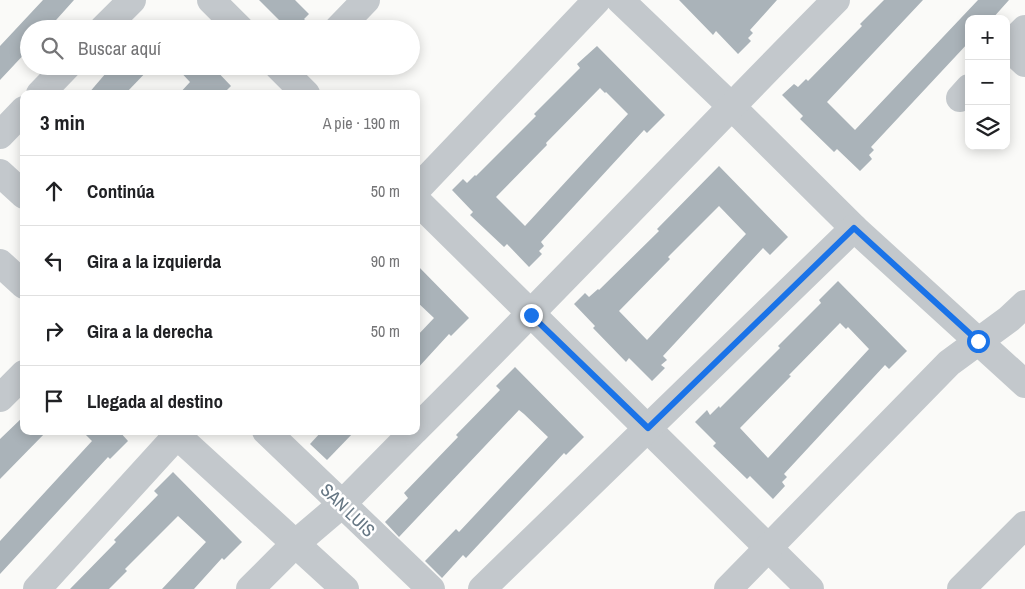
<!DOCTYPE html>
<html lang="es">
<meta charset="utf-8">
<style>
body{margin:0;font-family:"Archivo Narrow",sans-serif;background:#f6f6f6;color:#202124}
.controls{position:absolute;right:15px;top:15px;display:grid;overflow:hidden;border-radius:10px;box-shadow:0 2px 12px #0003}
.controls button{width:45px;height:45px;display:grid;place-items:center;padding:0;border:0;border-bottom:1px solid #e0e0e0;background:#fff;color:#202124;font:25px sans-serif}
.stop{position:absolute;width:15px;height:15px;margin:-11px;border:4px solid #1a73e8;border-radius:50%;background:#fff}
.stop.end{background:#1a73e8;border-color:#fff;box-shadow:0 1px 5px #0008}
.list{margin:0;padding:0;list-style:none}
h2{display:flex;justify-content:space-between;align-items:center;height:65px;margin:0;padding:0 20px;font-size:21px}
h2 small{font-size:16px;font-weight:400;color:#757577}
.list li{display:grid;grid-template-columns:32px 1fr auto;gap:15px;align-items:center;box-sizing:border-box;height:70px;padding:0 20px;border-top:1px solid #e0e0e0}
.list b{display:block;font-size:19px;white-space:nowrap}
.list em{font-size:16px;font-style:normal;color:#757577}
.icon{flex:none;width:28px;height:28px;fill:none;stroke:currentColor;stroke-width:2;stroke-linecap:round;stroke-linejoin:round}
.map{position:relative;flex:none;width:1025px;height:589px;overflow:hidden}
.search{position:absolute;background:#fff;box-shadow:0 2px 12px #0003;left:20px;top:20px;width:400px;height:55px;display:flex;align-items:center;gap:12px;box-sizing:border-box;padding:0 18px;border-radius:28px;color:#757577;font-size:19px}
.panel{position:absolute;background:#fff;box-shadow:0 2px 12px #0003;left:20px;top:90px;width:400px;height:345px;border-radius:10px}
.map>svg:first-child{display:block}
.building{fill:#aab3b9;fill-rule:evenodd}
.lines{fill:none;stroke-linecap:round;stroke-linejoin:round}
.minor{stroke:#c3c8cc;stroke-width:28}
.route{stroke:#1a73e8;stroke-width:6}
.labels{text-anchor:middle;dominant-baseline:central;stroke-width:5;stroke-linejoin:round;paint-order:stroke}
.street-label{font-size:18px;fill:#657683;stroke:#fff}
</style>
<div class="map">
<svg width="1025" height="589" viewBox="0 0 1025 589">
<rect width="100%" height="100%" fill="#fafaf8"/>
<g class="building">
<polygon points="43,0 74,0 48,29 29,29 29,49 0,80 0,46"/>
<polygon points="259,0 295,0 309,14 304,19 314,29 288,29"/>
<polygon points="679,0 777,0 750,30 753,33 748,38 751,41 738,54 716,31 713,35"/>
<polygon points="884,0 923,0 827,102 855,130 978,0 1009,0 992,19 969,19 969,42 871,147 874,150 869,155 872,159 860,171 837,149 834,152 800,119 803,116 782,95 794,84 798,87 806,79 808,81 862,26 860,24"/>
<path d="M597,46L665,115L647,133L644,130L541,242L544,246L539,251L542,254L529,267L507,244L504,247L470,215L473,212L452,190L463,179L467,183L475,175L476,176L536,116L534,114L580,68L577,64ZM600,88L605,93L606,92L628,114L525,226L496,197L547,145L546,143Z"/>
<polygon points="112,66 152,66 125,94 88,94"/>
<polygon points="175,66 212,66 231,86 223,94 179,94 190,82"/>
<path d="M719,166L788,237L770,255L763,248L663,356L667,360L661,365L665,368L652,381L629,358L626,362L593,328L595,326L574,304L585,293L589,297L598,289L599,290L659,231L657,229ZM719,206L746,234L647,340L619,311L670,259L668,257Z"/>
<polygon points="416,264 469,318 451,336 449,334 416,370 416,337 434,318 416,301"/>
<path d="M838,281L907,351L889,369L885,365L784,474L787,477L782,482L785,486L773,499L750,476L747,479L713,446L716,443L695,422L707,410L710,415L719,406L720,408L780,348L778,346L821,303L819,300ZM840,323L846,329L848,327L869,349L768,458L740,428L791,376L789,375Z"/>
<polygon points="515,367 584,437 566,455 564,453 466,558 463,555 442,578 425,561 456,529 459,532 548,437 524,414 519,410 399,537 385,522 408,498 404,493 458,437 456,435 500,390 496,386"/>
<polygon points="24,416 24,431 47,431 0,479 0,439"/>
<polygon points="82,431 119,431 128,441 110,459 108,457 0,574 0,541 92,441"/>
<polygon points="322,431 355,431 327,460 310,444"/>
<polygon points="173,472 242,542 224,560 222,558 194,589 162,589 206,542 178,516 125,569 127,571 109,589 70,589 116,542 114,540 158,495 154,491"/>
</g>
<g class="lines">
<g class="minor">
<polyline points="211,0 240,29"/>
<polyline points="620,0 731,106 854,228 1025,384"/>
<polyline points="103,29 132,0"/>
<polyline points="338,29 366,0"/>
<polyline points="1008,47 1025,63"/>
<polyline points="1006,48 1025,29"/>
<polyline points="278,66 306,94"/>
<polyline points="40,94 67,66"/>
<polyline points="960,98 969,88"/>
<polyline points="0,135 24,110"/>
<polyline points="0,173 24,195"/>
<polyline points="416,190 597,0"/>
<polyline points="416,200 810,589"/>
<polyline points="0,263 24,285"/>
<polyline points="0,398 24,374"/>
<path d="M416,429C558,288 695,142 836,0"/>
<polyline points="172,431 345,589"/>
<polyline points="266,431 431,589"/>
<polyline points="37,589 181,431"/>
<polyline points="250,589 295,544 342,504 414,431"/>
<polyline points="482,589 854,228"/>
<polyline points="728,589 949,363 1009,319 1025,304"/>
<polyline points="961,589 1025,525"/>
</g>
</g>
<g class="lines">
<polyline class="route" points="531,315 648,428 854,228 978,341"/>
</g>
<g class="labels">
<g class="street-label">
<text transform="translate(348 510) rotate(44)">SAN LUIS</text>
</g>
</g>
</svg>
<div class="controls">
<button>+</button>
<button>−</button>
<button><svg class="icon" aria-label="layers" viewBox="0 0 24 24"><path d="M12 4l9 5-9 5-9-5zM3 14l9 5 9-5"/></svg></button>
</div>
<div class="stop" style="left:978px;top:341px"></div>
<div class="stop end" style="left:531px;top:315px"></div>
<div class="search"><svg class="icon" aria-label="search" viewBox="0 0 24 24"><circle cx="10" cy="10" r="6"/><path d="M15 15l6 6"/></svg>Buscar aquí</div>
<section class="panel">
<h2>3 min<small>A pie · 190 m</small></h2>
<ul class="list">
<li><svg class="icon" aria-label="ahead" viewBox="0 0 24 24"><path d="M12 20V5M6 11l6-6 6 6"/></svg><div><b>Continúa</b></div><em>50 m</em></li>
<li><svg class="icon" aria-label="left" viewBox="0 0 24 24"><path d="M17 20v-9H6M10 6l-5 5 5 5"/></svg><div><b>Gira a la izquierda</b></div><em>90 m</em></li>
<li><svg class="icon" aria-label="right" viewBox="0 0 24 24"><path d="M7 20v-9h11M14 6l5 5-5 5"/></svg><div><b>Gira a la derecha</b></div><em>50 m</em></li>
<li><svg class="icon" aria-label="arrive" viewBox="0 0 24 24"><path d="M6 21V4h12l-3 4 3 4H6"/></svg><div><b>Llegada al destino</b></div></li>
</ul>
</section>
</div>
